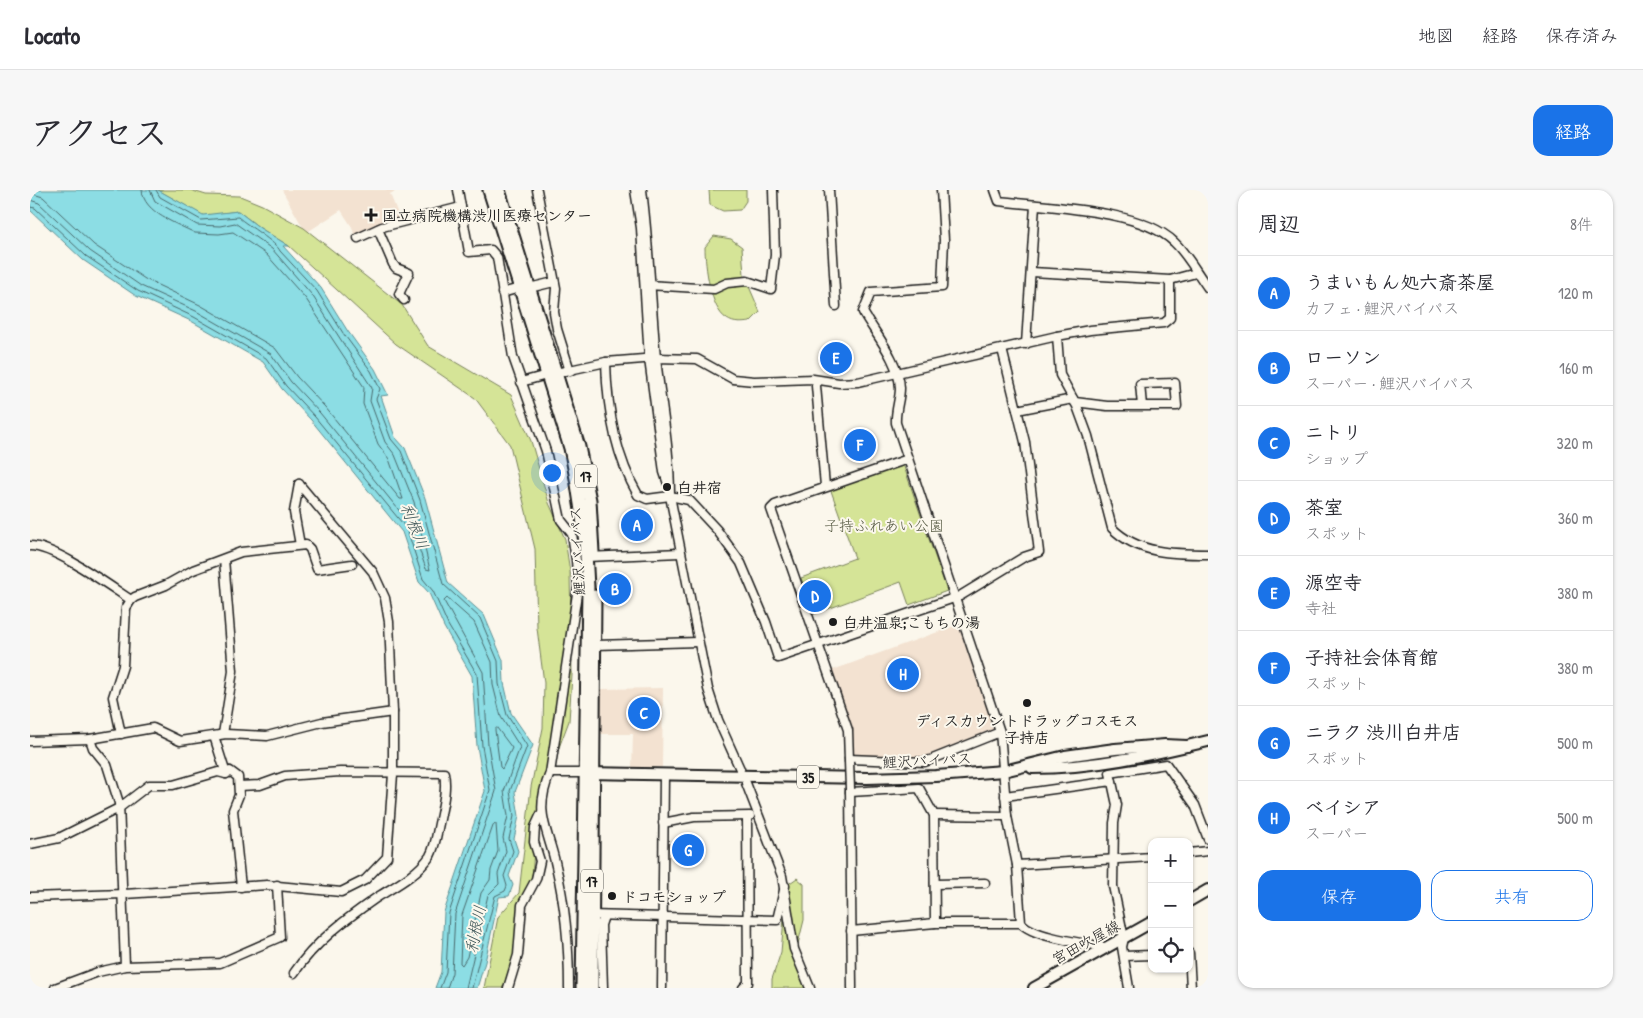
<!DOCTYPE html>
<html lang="ja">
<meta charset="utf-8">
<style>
body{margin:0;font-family:"Patrick Hand","Klee One",sans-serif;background:#f7f7f7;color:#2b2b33}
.controls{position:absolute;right:15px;bottom:15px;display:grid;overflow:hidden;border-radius:10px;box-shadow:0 1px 4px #0004}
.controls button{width:45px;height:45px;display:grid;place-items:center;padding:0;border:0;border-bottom:1px solid #e1e1e2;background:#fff;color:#2b2b33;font:25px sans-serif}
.you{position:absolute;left:521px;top:282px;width:18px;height:18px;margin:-12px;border:4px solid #fff;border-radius:50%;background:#1a73e8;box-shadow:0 0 0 8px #1a73e833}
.badge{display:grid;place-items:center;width:32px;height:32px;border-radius:50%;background:#1a73e8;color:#fff;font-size:16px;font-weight:700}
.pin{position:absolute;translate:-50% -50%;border:2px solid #fff;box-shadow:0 1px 5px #0006}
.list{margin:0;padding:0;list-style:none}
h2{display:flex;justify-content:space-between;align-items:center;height:65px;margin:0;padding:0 20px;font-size:21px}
h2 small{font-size:16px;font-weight:400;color:#7c7c81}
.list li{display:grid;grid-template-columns:32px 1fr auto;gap:15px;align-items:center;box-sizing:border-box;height:75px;padding:0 20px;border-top:1px solid #e1e1e2}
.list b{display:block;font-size:19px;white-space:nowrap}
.list p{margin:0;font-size:16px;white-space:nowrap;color:#7c7c81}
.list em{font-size:16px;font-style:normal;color:#7c7c81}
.actions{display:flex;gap:10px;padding:15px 20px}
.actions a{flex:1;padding:11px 0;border:1px solid #1a73e8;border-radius:15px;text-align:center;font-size:18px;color:#1a73e8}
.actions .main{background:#1a73e8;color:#fff}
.icon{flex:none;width:28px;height:28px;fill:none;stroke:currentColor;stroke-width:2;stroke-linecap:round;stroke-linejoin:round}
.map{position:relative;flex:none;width:1178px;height:798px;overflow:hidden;border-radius:15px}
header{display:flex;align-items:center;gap:30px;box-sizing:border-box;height:70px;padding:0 25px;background:#fff;border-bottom:1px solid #e1e1e2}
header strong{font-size:24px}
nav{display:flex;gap:28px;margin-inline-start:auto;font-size:18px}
.intro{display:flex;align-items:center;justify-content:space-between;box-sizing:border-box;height:120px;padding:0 30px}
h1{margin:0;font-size:35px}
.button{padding:12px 22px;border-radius:15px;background:#1a73e8;color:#fff;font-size:18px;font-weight:700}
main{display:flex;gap:30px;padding:0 30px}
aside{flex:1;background:#fff;border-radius:15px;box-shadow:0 1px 4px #0004}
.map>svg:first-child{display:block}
.built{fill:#f3e2d1}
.green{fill:#d5e497;stroke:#78805a}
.water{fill:#8cdde4;stroke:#5f9094}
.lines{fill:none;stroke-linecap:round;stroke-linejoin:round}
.shore{stroke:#49696c;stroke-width:1}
.minor-casing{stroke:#1c1c1c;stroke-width:11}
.major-casing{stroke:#1c1c1c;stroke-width:14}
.highway-casing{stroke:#1c1c1c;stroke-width:15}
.minor{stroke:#fbf7ec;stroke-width:8}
.major{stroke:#fbf7ec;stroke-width:10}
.highway{stroke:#fbf7ec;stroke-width:11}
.minor-bridge-casing{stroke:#1c1c1c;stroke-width:11;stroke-linecap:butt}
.minor-bridge{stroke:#fbf7ec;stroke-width:8}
.poi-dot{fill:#1c1c1c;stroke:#fbf7ec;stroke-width:2}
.labels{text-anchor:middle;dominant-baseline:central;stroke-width:4;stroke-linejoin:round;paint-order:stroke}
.shield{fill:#fbf7ec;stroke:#5f5e5a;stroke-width:1}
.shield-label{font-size:14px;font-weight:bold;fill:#1c1c1c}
.poi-label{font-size:15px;font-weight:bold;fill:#1c1c1c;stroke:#fbf7ec;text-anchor:start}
.park-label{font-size:15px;fill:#545841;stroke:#fbf7ec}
.street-label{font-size:15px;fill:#1c1c1c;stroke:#fbf7ec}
.water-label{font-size:16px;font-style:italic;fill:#3e5658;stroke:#fbf7ec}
</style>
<header>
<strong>Locato</strong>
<nav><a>地図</a><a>経路</a><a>保存済み</a></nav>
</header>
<div class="intro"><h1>アクセス</h1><a class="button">経路</a></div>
<main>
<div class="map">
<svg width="1178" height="798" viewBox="0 0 1178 798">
<rect width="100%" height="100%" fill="#fbf7ec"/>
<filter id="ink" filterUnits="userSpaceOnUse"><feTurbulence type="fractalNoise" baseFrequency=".02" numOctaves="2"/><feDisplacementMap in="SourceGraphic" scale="10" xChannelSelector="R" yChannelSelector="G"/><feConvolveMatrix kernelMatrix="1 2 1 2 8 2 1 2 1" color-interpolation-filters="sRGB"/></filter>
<g filter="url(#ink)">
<g class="built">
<polygon points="252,0 367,0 360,4 370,29 325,48 322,37 311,20 276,43"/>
<polygon points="930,434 959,518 964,541 895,569 827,568 822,563 800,481"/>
<polygon points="633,498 632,577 602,578 603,544 570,544 571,499"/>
</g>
<g class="green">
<polygon points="128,0 160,0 176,5 210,6 232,15 274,38 372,115 398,156 481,205 501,251 519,313 535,349 540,382 542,485 539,531 514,597 505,640 502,691 487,724 487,755 473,798 454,798 468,727 489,703 501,597 513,538 514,493 507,438 505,359 480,255 445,208 366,154 259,56 230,38 208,21 173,26"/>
<polygon points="679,0 716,0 716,11 710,20 693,21 680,15"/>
<path d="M684,46L701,49L712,57L714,85L730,122L720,132C712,133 704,134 697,129C680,119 675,75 675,57Z"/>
<polygon points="873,274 917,401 879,415 871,392 784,424 771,388 825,368 800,298"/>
<polygon points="767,688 774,694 774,730 768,754 772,789 777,798 742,798 742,789 751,762 757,695"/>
</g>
<polygon class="water" points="0,0 128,0 173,25 208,21 230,38 259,56 253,56 291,98 317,140 345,179 358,205 351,206 365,247 375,258 395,308 418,393 454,425 473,470 474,493 481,523 503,555 485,602 489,626 484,649 488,661 479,686 483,695 479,706 469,707 455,772 447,798 405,798 411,782 414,722 455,601 447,556 442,486 414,437 399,403 389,392 372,342 281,230 252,199 233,172 161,131 106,106 53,70 0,20"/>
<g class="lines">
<g class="shore">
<path d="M126,0L130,7L171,30L208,27C217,35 247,53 250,61L287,101L313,143L341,181L350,199L346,209L361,249L371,261L390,310L413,394L450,428L468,471L469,494L477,525L497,556L480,601L484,626L479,649L483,661L474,686L477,696L475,701L465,706L442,798"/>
<path d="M0,3L13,7L64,55L115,89L170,115L245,158L267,187L295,217L370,309H373L359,269L348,254L333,214L334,197L276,109L236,64L203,42L189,44L165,43C148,34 113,23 112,0"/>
<polyline points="0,10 9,13 60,61 111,96 166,121 241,164 261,192 290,223 381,335 396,379 400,380 384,312 365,265 355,252 340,211 342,198 282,105 242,59 205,33 190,36 167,35 125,11 120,0"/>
<polyline points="0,17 5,18 56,66 108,101 164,127 236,168 256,196 285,227 377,339 393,389 403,401 418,435 447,484 452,556 460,600 419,723 416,782 410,798"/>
<polygon points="467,538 482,558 472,579 470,577 465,540"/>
<polygon points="466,634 468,661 461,680 460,690 451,703 437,767 432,775 430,773 432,725 463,636"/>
<polyline points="417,798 422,783 425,724 466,601 458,555 453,482 414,411 417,408 444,432 462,472 463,495 471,527 490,557 474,601 478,626 473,648 476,661 468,684 469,694 458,705 436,798"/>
</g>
<g class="minor-casing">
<g id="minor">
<path d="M428,0L439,62L461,60L467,67L483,167L516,261L531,330L542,344L546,370L548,397L520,583C503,624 518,638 526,676C535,714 539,759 539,798"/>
<polyline points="507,0 526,98 524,122 527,139 540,181"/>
<polyline points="605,0 611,38 619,169 634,282 638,294"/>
<path d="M612,0C619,56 621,112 626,168C631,214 640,259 640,306L678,499L688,530L710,579"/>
<polyline points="799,0 806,116"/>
<path d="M911,0L914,50L912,97L841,102L833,122C846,145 869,171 870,198C870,210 865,221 866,233L970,542L977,626L987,675L991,733"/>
<path d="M965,0L969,11C1016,17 1111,19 1144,52C1157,64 1167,83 1178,98"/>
<polyline points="348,39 363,74 366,78 379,83 369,104 374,110"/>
<polyline points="328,48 352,37 431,17"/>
<polyline points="1002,82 1140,90 1166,83"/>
<polyline points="618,95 684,99 697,93 717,91 741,99 745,65 743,0"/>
<polyline points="499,98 524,92"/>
<polyline points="472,103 490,98"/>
<path d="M1027,146L1030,185L1047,216L1058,246L1082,338C1108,364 1144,364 1178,364"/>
<polyline points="996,154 1005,15"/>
<path d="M576,172C577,217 585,265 608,305L617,309L640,306L659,310L687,340L711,373L736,432L748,468L930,406L994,367L1009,362L995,252L972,159"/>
<polyline points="526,183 576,172 626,168 667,169 703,189 724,191 783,189 809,193 828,192 1027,146 1060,140 1134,133 1140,128 1140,90"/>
<polyline points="787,191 786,196 795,296"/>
<polyline points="491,192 517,185"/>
<polyline points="1045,212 1077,216 1147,216 1145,193 1110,194 1112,216"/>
<polyline points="987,220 1043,209"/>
<polyline points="269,294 264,322 270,355"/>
<path d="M0,356C25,356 78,395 101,410"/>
<polyline points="557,367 650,363"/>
<polyline points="566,455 668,452"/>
<polyline points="91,544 83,507 93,476 96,418 101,410 105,407 136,395 163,380 211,362 276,355 280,359 287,379 322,374"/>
<polyline points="193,544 203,481 194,369"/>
<polyline points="184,546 196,584"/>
<polyline points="60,549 63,558 77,575 89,613 95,776"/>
<polyline points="0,551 60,549 123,538 150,551 196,544 237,546 292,532 363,522"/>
<polyline points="819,569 895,572 970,542"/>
<polyline points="819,571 818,540 741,319 745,315 878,269"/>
<polyline points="520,583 555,583"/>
<polyline points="716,593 752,686 764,759 780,798"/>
<path d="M209,596L230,595L255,586L310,582L414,583C417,598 413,614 410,629C407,641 406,655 400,666C387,685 365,696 346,708C316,729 285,752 264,783"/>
<polyline points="820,599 822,798"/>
<polyline points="820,602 889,598 904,625 905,733"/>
<polyline points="975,606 1082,591"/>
<polyline points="904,625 977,626"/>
<polyline points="633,633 664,627 720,626"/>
<polyline points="0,654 29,648 89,618 119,595 143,595 188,582 196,584 200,581 208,587 209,605 203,620 211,697"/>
<polyline points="1159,663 1178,661"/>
<polyline points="987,675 1122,667"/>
<polyline points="905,694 955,693"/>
<polyline points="0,707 94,704 237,695 311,702 335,690 357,667 363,584 363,522 359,432 355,408 343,382 269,294"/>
<polyline points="560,725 747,730 755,696"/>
<path d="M821,741L905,733H991C1005,748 1054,753 1075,757"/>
<polyline points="1159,763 1161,798"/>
<polyline points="1094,766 1122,765"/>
<polyline points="25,798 68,782 95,776 190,773 250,747 247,695"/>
<polyline points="478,798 488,765 492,715 506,689 510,671 504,652 505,637 511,624"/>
<polyline points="573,798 571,735 574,726"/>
<polyline points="632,798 634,584"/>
<polyline points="713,798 718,793 717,627"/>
<polyline points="1099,798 1092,757 1094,748 1083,696 1084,633 1087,615 1080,583 1136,574 1165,615 1178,649"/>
</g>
</g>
<g class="major-casing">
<g id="major">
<path d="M1002,578C1063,578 1120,565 1178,551"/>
<polyline points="556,583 837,588 906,586 974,581 1035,566 1085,559 1135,555 1157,556"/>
<polyline points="1159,711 1178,700"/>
<polyline points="1004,798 1122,732"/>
</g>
</g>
<g class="highway-casing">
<g id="highway">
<path d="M459,0L540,258C550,304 556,350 558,397L552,798"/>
<polyline points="469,0 549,257 560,310 563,362"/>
<polyline points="562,798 565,406"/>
</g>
</g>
<use href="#minor" class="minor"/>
<use href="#major" class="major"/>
<use href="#highway" class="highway"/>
<g class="minor-bridge-casing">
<polyline id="minor-bridge" points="819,571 820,599"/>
</g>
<use href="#minor-bridge" class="minor-bridge"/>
</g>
</g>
<g class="poi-dot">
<path d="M338.5 17.5h5v5h5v5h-5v5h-5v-5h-5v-5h5z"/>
<circle cx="637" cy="297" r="5"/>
<circle cx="803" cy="432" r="5"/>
<circle cx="997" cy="513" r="5"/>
<circle cx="582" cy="706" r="5"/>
</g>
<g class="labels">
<g class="shield">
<rect x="545" y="274.5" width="22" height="23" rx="4"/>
<rect x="767" y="575.5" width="22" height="23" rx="4"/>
<rect x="551" y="679.5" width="22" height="23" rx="4"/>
</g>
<g class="shield-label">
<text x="556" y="286">17</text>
<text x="778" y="587">35</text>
<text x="562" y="691">17</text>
</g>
<g class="poi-label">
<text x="352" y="25">国立病院機構渋川医療センター</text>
<text x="647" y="297">白井宿</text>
<text x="813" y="432">白井温泉;こもちの湯</text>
<text x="997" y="530" text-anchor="middle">ディスカウントドラッグコスモス<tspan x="997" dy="17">子持店</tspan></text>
<text x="592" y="706">ドコモショップ</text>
</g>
<g class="park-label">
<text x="854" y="335">子持ふれあい公園</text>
</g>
<g class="street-label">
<text transform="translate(547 361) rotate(-93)">鯉沢バイパス</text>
<text transform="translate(897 570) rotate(-3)">鯉沢バイパス</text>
<text transform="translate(1056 752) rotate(-29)">宮田吹屋線</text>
</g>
<g class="water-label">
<text transform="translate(385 336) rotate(68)">利根川</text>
<text transform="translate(445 739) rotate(-79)">利根川</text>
</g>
</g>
</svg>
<div class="controls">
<button>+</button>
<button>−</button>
<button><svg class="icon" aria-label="locate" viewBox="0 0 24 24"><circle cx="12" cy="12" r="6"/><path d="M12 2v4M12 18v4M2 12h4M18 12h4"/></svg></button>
</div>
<div class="you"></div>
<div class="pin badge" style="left:607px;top:335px">A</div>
<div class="pin badge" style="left:585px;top:399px">B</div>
<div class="pin badge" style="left:614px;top:523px">C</div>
<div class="pin badge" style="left:785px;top:406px">D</div>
<div class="pin badge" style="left:806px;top:168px">E</div>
<div class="pin badge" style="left:830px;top:255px">F</div>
<div class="pin badge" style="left:658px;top:660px">G</div>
<div class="pin badge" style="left:873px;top:484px">H</div>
</div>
<aside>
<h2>周辺<small>8件</small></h2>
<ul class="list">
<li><span class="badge">A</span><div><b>うまいもん処六斎茶屋</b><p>カフェ · 鯉沢バイパス</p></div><em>120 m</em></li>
<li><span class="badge">B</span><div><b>ローソン</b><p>スーパー · 鯉沢バイパス</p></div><em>160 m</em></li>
<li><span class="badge">C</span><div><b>ニトリ</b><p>ショップ</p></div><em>320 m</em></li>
<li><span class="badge">D</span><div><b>茶室</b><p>スポット</p></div><em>360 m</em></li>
<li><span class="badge">E</span><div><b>源空寺</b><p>寺社</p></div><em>380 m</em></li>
<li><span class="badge">F</span><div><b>子持社会体育館</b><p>スポット</p></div><em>380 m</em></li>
<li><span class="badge">G</span><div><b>ニラク 渋川白井店</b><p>スポット</p></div><em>500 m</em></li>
<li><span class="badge">H</span><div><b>ベイシア</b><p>スーパー</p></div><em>500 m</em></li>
</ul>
<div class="actions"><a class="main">保存</a><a>共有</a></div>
</aside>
</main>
